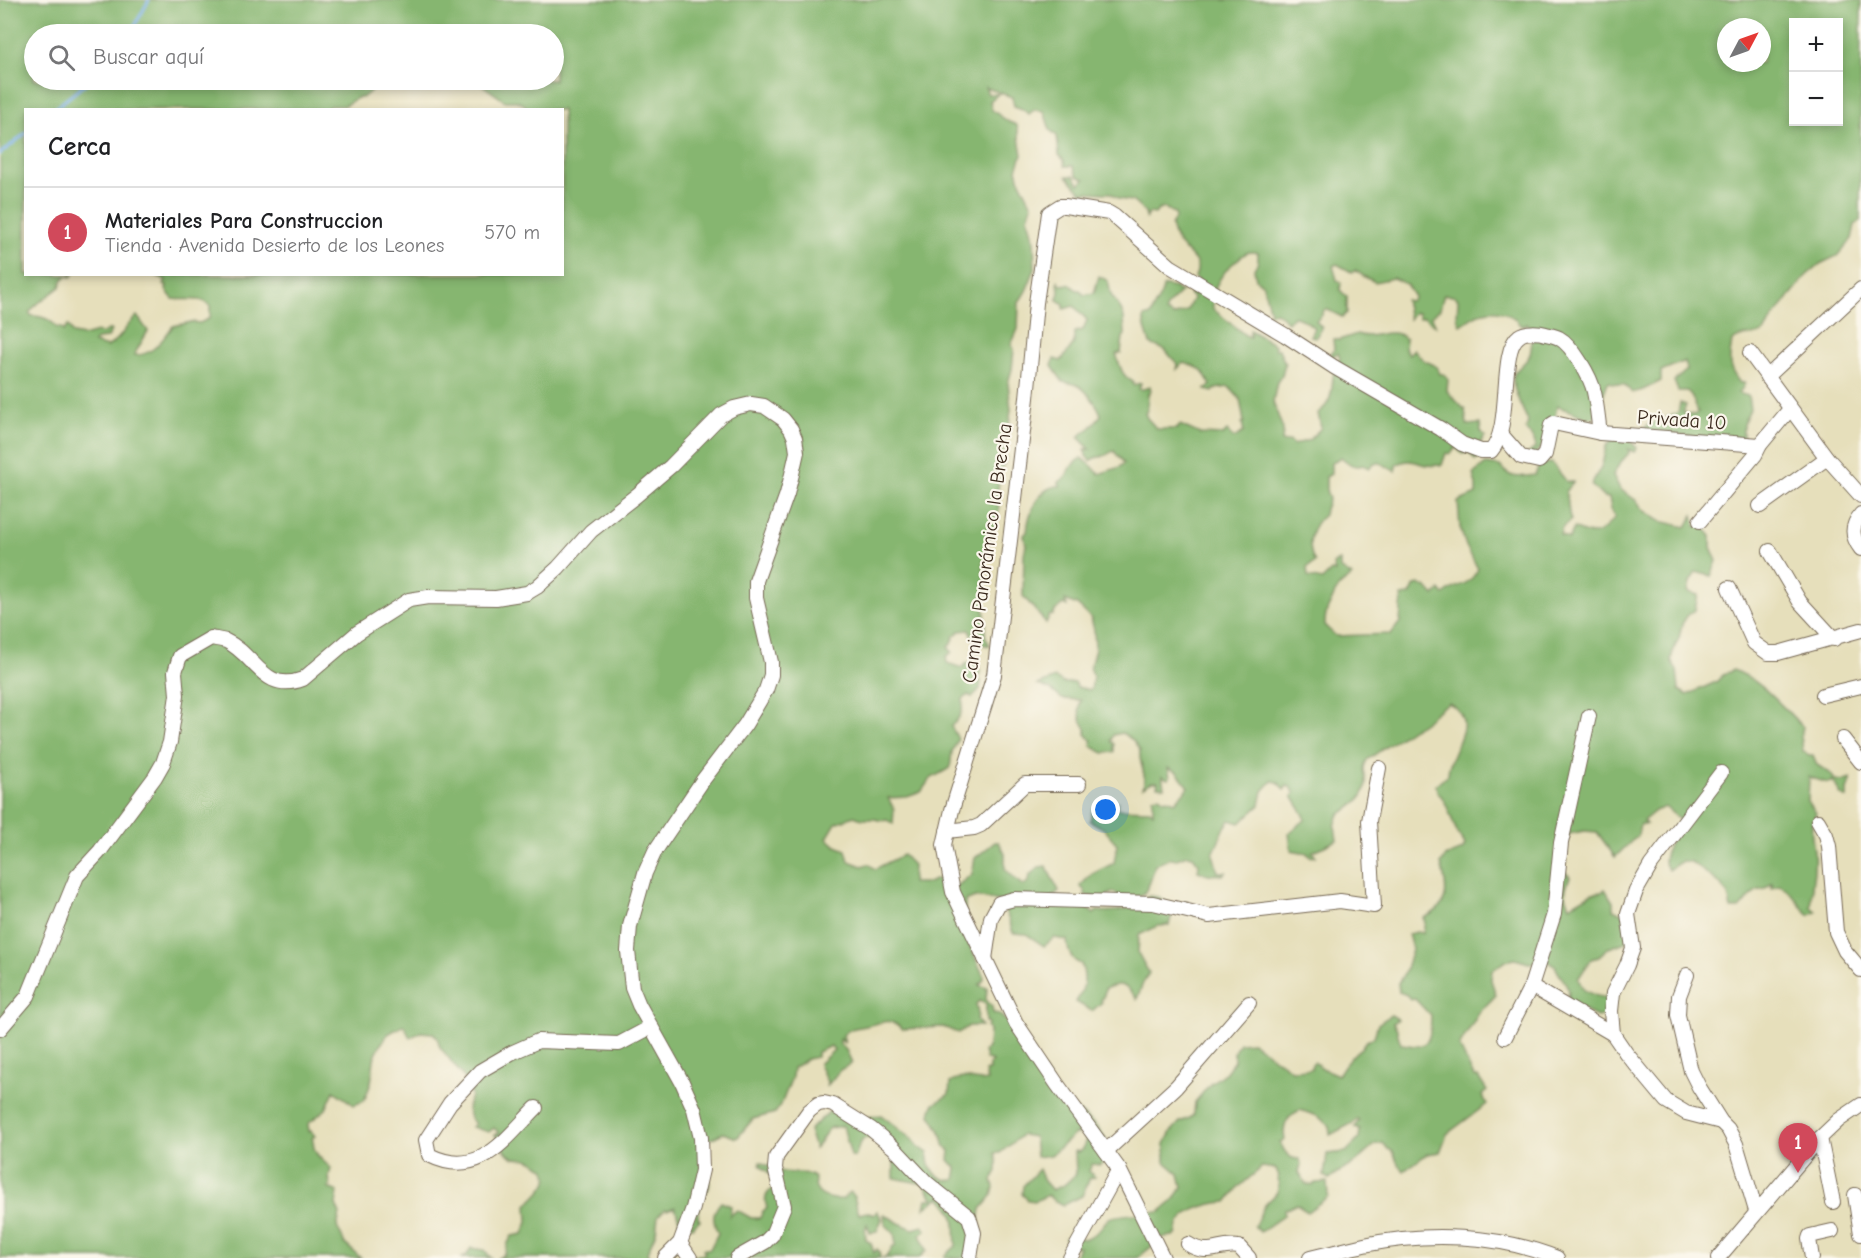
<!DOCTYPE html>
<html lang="es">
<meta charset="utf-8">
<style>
body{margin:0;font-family:"Comic Neue",sans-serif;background:#f6f6f6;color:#202124}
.controls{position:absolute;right:18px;top:18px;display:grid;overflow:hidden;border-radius:0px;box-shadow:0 3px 9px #0003}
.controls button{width:54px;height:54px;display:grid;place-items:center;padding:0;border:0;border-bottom:2px solid #e0e0e0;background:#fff;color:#202124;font:30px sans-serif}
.compass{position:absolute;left:1717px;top:18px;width:54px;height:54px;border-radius:50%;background:#fff;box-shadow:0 3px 9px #0003;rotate:49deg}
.you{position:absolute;left:1106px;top:810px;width:21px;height:21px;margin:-15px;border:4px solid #fff;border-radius:50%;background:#1a73e8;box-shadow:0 0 0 9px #1a73e833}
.badge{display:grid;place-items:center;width:39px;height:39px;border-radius:50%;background:#d1495b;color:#fff;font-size:20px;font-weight:700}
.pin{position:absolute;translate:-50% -50px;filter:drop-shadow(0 2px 3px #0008)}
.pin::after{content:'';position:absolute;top:32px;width:21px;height:18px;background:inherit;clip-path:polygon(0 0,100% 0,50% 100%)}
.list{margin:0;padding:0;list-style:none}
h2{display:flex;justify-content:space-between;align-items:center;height:78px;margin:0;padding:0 24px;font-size:26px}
h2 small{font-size:20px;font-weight:400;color:#757577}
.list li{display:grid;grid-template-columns:39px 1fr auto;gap:18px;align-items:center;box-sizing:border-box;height:90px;padding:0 24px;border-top:2px solid #e0e0e0}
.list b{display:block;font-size:22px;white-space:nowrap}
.list p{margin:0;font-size:20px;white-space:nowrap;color:#757577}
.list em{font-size:20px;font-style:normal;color:#757577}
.icon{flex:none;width:33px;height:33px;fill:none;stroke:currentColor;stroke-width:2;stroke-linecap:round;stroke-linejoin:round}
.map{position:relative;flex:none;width:1861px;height:1258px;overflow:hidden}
.search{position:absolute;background:#fff;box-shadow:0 3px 9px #0003;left:24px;top:24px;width:540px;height:66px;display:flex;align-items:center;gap:15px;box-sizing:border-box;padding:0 21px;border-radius:33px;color:#757577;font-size:22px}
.panel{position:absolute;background:#fff;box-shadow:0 3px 9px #0003;left:24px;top:108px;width:540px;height:168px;border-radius:0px}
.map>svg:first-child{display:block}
.forest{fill:#86b670;stroke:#607047;stroke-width:1.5;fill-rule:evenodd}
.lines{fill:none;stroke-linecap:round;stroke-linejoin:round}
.stream{stroke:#7cb0e9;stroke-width:3}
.minor-casing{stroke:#776955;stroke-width:16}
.minor{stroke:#fff;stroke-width:14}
.labels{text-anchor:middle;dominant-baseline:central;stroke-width:4.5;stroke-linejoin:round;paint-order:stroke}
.street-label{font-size:20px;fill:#3b2a1e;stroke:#fbf7ec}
</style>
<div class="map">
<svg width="1861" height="1258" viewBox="0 0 1861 1258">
<rect width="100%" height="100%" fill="#fbf7ec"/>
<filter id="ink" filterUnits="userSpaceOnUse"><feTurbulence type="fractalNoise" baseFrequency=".0167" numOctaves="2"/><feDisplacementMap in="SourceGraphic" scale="12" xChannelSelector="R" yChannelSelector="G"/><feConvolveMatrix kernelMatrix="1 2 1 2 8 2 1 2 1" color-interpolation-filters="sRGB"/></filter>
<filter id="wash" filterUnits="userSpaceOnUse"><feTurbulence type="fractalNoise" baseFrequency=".008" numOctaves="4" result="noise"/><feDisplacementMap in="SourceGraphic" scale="24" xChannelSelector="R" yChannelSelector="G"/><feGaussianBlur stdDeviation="1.35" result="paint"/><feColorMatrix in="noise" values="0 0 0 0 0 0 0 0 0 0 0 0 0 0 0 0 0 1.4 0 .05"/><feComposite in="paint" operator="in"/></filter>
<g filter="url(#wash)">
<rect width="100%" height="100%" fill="#e6dfbb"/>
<g class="forest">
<path d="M0,0H1861L1860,221L1855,225L1852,239L1837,256L1820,264L1806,276L1783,305C1781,310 1778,311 1774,316C1770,320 1768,329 1764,332C1755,339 1744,332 1732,341C1729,361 1727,367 1740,383H1745L1742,389L1738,393L1748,396L1750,409L1743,424V443L1642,430L1648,425L1678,413L1680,403L1686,405L1683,413L1694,415L1698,412L1691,395L1687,391H1678L1674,381L1687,370L1685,361L1661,371V381L1643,390L1632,393L1625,385L1608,382L1595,417L1588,419C1578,413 1568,411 1557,406L1555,417L1541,448L1528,459L1529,453L1536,447L1534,440L1526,430L1528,421C1523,410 1508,382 1515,372C1519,367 1528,361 1530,354C1532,348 1531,340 1534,331L1528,324L1521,326C1509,310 1491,306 1473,317C1468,320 1465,323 1460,325L1457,317L1458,300L1456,297L1444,294L1440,309L1431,316L1436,326L1424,317L1419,318L1418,313H1414L1409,319L1405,300L1410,301L1414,297L1406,284L1393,278L1375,282L1365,277L1355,270L1353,273L1337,264L1333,266L1337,280L1341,283L1340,290L1347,297V313L1342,317L1328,310H1324L1322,315L1316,321L1322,328L1316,337L1310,336L1314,328L1306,321L1293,316L1288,322L1276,312L1267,314L1270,312L1263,285L1256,279L1254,269L1258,262V253C1248,250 1244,254 1237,260C1221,273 1212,287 1213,309L1245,335L1250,337V330L1275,345V349H1279L1285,364L1282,375L1277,382L1273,402L1283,429L1282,442L1290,441L1293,445L1309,440L1321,428L1318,413C1340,398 1326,377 1340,359L1338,353L1329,358H1327L1334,350L1333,339L1339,340L1357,334C1373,341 1391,325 1406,339L1405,348L1409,354L1414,349C1417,353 1420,358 1425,361C1434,365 1436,364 1440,374H1444L1448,379L1447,391L1465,410L1467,425L1480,424L1481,432L1485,437L1480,444V458L1475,460L1469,452L1462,454L1456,447L1451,454L1446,453L1442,465C1437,465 1431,466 1426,465C1413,462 1410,458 1396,465V471L1380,463H1374L1369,468L1363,465C1353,468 1348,463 1341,457L1331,463V474L1326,477V490L1329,499L1325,509L1324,515C1310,526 1306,547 1315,562L1307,568L1308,577L1322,580L1331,571L1335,572L1333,564L1340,561V568L1352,576C1337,587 1338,586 1331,602C1326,612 1325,614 1325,626L1336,636L1391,634L1400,622L1402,596L1410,595L1415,585L1420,584L1423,587H1426L1434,596L1440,590L1444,595C1458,581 1467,590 1478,569L1466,546L1460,528L1458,502L1476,494V485L1473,474L1486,464L1500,466C1510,480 1520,477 1535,475L1540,464L1552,463L1567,482H1573L1566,492C1569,501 1567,510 1571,520L1562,528L1560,535L1569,539L1574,528C1596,539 1598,535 1615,518L1611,509L1609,498L1603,497L1591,485L1602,465L1606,446L1611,441L1614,434L1630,441L1637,448L1634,452L1628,449L1629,453L1620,463L1613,475L1620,489L1637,501L1643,510L1660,521L1686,527L1693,515L1696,527L1703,523L1705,516L1713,518L1705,529L1711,536V547L1717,561L1711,576L1696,572L1690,582L1688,592L1698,595L1695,610L1687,616L1682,624L1679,638L1673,651L1671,660L1677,670L1679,690L1687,695L1716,682L1723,675L1733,670C1762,680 1781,706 1803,727L1801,735L1803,751L1809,755H1813L1817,765L1830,773L1835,780L1844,781L1851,779L1847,790V798L1841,795L1833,781L1828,783L1809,777L1808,801L1816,813C1809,826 1812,837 1814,851C1815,862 1814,875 1812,886L1813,888L1811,907L1816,912L1809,915L1788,890L1780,885L1772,888V883L1765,889L1756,891L1739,909H1731L1728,895L1720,884L1691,862L1682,861L1668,870L1664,861L1665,855L1680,820L1665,807L1655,811L1643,821L1646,824H1640L1638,835L1615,857L1597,832L1584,831L1569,834L1562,869L1570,877C1564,891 1564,892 1570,906L1592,893L1602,892L1605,889L1613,902V909L1624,914L1631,940L1606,949L1599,957L1591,959L1578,979L1584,990L1597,996L1609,998L1605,1015L1597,1017L1567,1002C1574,985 1558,978 1555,965L1546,961L1529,963L1515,959L1505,961L1492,971L1491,980L1496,995L1479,1013L1459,1046L1474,1077H1478L1487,1091L1482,1095L1487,1104L1447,1134L1440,1152L1427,1154L1404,1171L1397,1162L1393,1151L1388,1149L1383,1143L1375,1145L1357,1161L1329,1179L1324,1176L1327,1154L1346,1152L1359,1139L1360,1129L1355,1127L1359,1120L1357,1119L1353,1123L1330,1135L1329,1125L1317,1116L1300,1110C1287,1116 1282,1126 1285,1140L1280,1143C1285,1152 1288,1159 1299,1159L1301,1164L1299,1173L1306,1184L1313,1185L1315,1183L1327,1182L1328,1197L1307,1212L1297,1204L1284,1210V1215L1260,1232L1254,1226C1260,1218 1259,1215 1263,1208C1269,1197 1282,1196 1278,1178L1279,1176L1276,1169L1262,1167L1239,1187L1227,1202C1209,1203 1176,1211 1177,1233L1174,1236L1164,1237L1137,1258H1074L1079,1247L1068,1244L1065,1238L1072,1236L1084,1239C1088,1237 1093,1235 1097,1232C1102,1228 1104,1222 1109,1218C1113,1215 1155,1212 1160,1212L1172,1202L1182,1187L1179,1174L1165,1162V1144L1171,1132L1180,1122L1190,1118L1194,1114L1195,1102L1211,1083L1226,1072L1234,1061V1052L1239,1043L1252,1042L1292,1070L1311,1069L1312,1064L1314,1062L1324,1069L1338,1075C1343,1067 1348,1060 1355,1053C1359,1049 1363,1048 1365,1042L1374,1037L1378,1024L1391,1015L1398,1019L1393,1023L1397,1029V1032L1401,1044C1406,1044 1411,1046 1416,1046C1433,1046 1430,1027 1431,1016L1415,999L1410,1000L1407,995L1399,992L1398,983L1405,972L1412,949L1408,934L1417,932L1423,933L1425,922L1423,918C1451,907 1448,889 1441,864L1445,857L1463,850L1465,844C1451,829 1451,805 1437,791L1436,785L1448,775C1448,748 1482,723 1449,703C1437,709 1423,726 1413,728L1367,760C1361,771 1366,772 1366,783C1366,798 1351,808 1339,814L1335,826L1337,840L1312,852L1316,856L1310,857L1307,853L1291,850L1289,833L1305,820L1304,815L1292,796L1295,793L1290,787L1287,786L1284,790L1278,782L1272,781L1263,791L1260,805L1240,823L1230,820L1225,827L1213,854L1218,872H1226L1223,875L1207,874L1198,871L1199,864L1193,856L1187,855L1177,859L1171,858L1155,865C1149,891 1145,900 1116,903L1117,894L1113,892L1102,899L1085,895V891L1080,886L1092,874L1114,863L1117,844L1104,829L1090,821L1093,809L1118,802L1117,809L1150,810L1153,813V797L1159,796L1165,800L1167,799L1175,802L1189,787L1177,772L1168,768L1170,777L1168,779L1162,776L1164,787L1157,786L1158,782H1152L1143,787C1148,775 1138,763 1140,751L1133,740L1122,733L1113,735L1111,741L1114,744V752L1104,753L1091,746L1092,741L1086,734V728C1080,721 1077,708 1081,700L1062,699L1051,690L1038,685L1055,678L1063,683H1075L1077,687L1091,690L1093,677L1090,667L1095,649L1094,630L1091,618L1077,605L1065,600L1067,606L1063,604L1055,611L1053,615L1049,616L1046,623L1023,596L1024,554L1026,545L1024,535L1027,532C1028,514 1039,485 1060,486L1059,482L1066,477L1069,469L1081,458L1091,465L1099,474L1120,467L1124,463L1114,451C1109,452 1108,455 1104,456C1098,458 1095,456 1090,461L1086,456L1085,449H1090L1078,437L1091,427L1101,415C1099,407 1086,389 1077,385C1074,383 1068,383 1063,382L1052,366L1054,359L1061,361L1074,343V332L1083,330L1087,320L1074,306L1064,309V304L1057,300L1059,292L1058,280L1061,285L1069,284L1077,290H1080L1084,295L1094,293L1099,276L1108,281L1111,295L1121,309L1124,318L1125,335L1123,337L1121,353L1116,354C1121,367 1120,374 1133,382V385L1141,383L1139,389H1144L1150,386L1151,391L1148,394L1147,411L1145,413L1147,418L1157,429H1177L1180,425L1200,434L1223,435L1227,431L1234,438L1244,432L1242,423L1244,422L1240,399L1229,387L1215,389L1213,392L1205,390L1211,385C1203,371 1200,366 1183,363L1177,369L1178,365L1165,350L1150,344C1148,334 1143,327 1144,317L1151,315C1153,305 1162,298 1163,287L1166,286L1176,288L1178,291H1182L1167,306L1166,312L1173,316L1187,311L1193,298L1189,294L1201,287L1195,277C1203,261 1188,255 1179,244C1175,239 1173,232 1171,226L1175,218V214L1165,208L1158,210L1155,214L1149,213L1146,218L1145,212L1132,201L1119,199L1111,193L1081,192L1067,176H1074L1079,184L1085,179L1077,176L1073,166H1065L1064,160L1059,155L1057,136L1050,130L1044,111L1034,110L1029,114L1022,109L1014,106L1012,97L985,87L988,94H998L990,101L992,110L1009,122L1017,125L1022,155L1017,169L1020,181L1032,205L1028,218L1034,241L1035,269L1026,291L1019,302L1018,329L1011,345L1014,349L1012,369L1008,383L1011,410L1008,432L1004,438L1005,445L1003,449L1006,457L1000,474L997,497L999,510L983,563L985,584L983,596L986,626L985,635L990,646L976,643L969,630L960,631L953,637L954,639L948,647L952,652L946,657L947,663L962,668L967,663L976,661L981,673L977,677L981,681L980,689L972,697L968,695L963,699C963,711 961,718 951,726L958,739L952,752L950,768L930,779L921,792L907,797L888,798L894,809L893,824L887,820C880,822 879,819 873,819C864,819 863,820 854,816L836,823L827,838L836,846L846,850L849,861L862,866L868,864L875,869L903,855L913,865L912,883H928L936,879H944L947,877L957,886L972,874L975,858L995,842H999L1005,854V869L1023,886L1029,881L1030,875L1039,867L1047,866C1049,876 1055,881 1059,891L1052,897L1082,904L1094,914L1097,911C1116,913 1135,909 1149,896L1159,897L1170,905L1172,914L1169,925L1158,926L1139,935L1138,953L1149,973L1143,983L1137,999C1126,985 1121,981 1105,989L1104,995L1101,1000L1102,1002L1092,1011L1076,1002C1084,989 1087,979 1081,964C1070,960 1068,951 1067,940L1054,938L1044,946L1026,934L1013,933C1010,922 1006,911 1000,901L975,897L965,901V929L968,942L984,977L983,981L979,985L987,988L986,1000L992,1006L993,1013L999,1014L1021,1036L1056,1092L1057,1096C1076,1110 1111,1129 1109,1156L1100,1165L1092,1164L1089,1171L1095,1177L1090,1178L1082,1196L1064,1205L1053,1200L1048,1195L1035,1201L1028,1200L1022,1194L1023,1186L1039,1169L1044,1181L1052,1190L1064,1185L1076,1174L1075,1151L1080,1152L1083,1149L1086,1139L1082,1134H1075L1051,1155L1036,1157L1034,1137L1022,1135L1000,1153H995L997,1162V1171L992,1180L994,1187L992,1196L981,1209L978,1231L970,1258H945V1256L956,1246C954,1221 959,1217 940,1197L925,1208L927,1199H934L924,1184L894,1178V1160L885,1139L865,1138L860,1143L855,1157L851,1156L843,1126L829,1128L815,1149L809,1130L836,1106L861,1118L881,1115L914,1141L919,1147L928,1153C926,1168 939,1182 955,1180L957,1169L949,1160L950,1151L944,1145C944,1134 935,1124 930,1114L933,1105L949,1094L950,1083C967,1072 972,1084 987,1080L985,1071H989V1065L993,1062L986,1059L984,1051L988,1048L989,1031L987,1026L989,1023L986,1022V1004L979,1001L976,1004L978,1013L977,1021L982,1026H969L958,1033L943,1027L903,1029C886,1016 883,1023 866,1026C854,1029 853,1026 843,1035L845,1044L840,1038V1044L846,1050L852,1063L840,1070L826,1087L827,1082L819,1064L834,1050L831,1046L817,1052V1057L807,1059L793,1068L792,1077L781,1105L775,1113L753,1119L737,1138L723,1133L706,1141L702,1166L710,1181L709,1188L701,1200L698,1218L700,1220L692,1227L681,1226L675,1207L667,1210L665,1209L658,1216L656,1232L647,1253L650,1258H498L505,1254L508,1243L512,1236L523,1234L528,1222L527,1205C542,1190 563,1174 530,1160C525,1157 517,1160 512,1157C503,1152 502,1142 495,1135L499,1133L494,1128L489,1132L472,1127L475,1124L470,1118L467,1108L471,1096L469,1084L440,1047L437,1037L433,1033L420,1032L410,1038L404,1025L388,1034L379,1047L374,1060L371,1083L364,1101L354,1105L334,1091L326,1109L308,1124L309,1132L311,1131L315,1136L312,1138C314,1141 313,1145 314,1148C317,1158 325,1162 331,1168L329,1176L330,1186L328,1188L338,1192L336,1205L340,1214L337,1227L345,1244L361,1258H0ZM1794,22H1838V122H1794ZM1726,27H1762V63H1726ZM34,34H554V80H475L505,101H517L525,105L527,109L562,110V274L156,275L166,280L164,285H167L166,290L173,299C186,301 201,296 210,306V318L200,323L191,322L173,326C162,340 153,356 134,355L148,331L137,316C123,328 124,337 107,347L94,343L97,339L108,338L111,330H108L101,334L97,332L83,336L73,334L68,326L63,331L61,328H57C51,319 43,316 32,316L29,313L36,305L60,287L62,280L67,276L71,277L73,275L26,274V110L326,109L330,106H343L359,97L362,98L381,83V80H34Z"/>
<path d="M760,1162C767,1165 775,1170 783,1172C795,1174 804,1170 815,1178C812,1196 829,1200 843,1199L850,1192L854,1197L859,1214L867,1212L874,1215L877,1211L882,1219L877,1231L870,1233L867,1224L865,1230L866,1240L871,1243L874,1253L877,1249L879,1251L880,1258H684L705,1254L703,1249H710L718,1233C712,1220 712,1212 721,1202L731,1206L730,1216L737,1210L751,1218H760L763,1211L767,1208C763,1197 767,1192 776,1186L770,1174L760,1165Z"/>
<polygon points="884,1214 899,1223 913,1229 923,1226 926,1230 920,1235 927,1250 919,1258 883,1258 888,1255 893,1246 896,1245 894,1233 885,1224"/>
<polygon points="471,1248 484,1250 491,1258 462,1258 467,1255"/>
</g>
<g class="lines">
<g class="stream">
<polyline points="130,34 149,0"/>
<polyline points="53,110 90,80"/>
<polyline points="0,154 26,133"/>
</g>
</g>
</g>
<g filter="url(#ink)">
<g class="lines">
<g class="minor-casing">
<g id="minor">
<polyline points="1750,353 1827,458 1861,496"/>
<polyline points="1767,377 1861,289"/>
<polyline points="1500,433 1521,457 1539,461 1545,454 1551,425 1554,423 1600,433 1760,445"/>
<polyline points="1760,506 1827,458"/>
<path d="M1861,514C1851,526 1851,536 1861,549"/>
<polyline points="1700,521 1755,455 1760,445 1790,409"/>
<polyline points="1770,551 1800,602 1834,639"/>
<polyline points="1729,588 1754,643 1768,653 1778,653 1861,630"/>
<polyline points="1823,695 1861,686"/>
<polyline points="1843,739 1861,762"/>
<polyline points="1721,773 1651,865 1636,891 1628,914 1633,948 1627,965 1613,993 1611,1011 1613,1034 1626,1053 1666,1101 1686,1113 1721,1122"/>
<polyline points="1818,821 1826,835 1829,846 1836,932 1845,951 1861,970"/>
<polyline points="947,831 974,828 981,825 1025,784 1079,784"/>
<polyline points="985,959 991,918 999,903 1014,899 1153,903 1209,916 1340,901 1374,906 1369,821 1379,768"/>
<polyline points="1687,975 1679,996 1678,1015 1691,1071 1699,1087 1721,1122 1728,1129 1736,1144 1756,1211"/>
<polyline points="1531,986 1613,1034"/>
<path d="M0,1029L28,996L77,876L100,851L155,777L163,763L170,742L177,695L175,672L180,656L211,638C216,639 222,640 226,641C256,655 263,694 303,679L357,633L409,600L428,597L496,598L527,593L537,587L558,568L591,531L637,495L671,466L721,415L734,408L751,404L764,406L783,419L791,429L795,438L797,452L792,474L787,494L756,581V598L771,662V675L766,690L745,725L703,780L655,851L645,873L630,926L628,951L632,988L639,1005L682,1082L694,1109L701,1138L702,1170L693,1208L680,1243L665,1258"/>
<polyline points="1505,1037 1531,986 1554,914 1561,843 1589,716"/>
<path d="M536,1108C504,1140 479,1180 429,1155L426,1140L450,1103L480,1071L511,1053L538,1041L619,1044L651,1027"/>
<polyline points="1820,1138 1833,1202"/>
<polyline points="1106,1151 1176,1087 1249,1003"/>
<polyline points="1855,1195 1861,1234"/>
<polyline points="680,1243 690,1258"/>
<path d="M1188,1244C1210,1258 1219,1243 1239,1247L1249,1258"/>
<polyline points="737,1258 765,1242 772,1235 784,1206 775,1168 776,1157 809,1111 818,1104 824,1103 833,1105 871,1129 893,1147 927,1183 969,1217 974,1233 970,1258"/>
<polyline points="1070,1258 1119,1169"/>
<path d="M1163,1258L1119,1169L1057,1084L1016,1023L953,892L944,845L952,810L994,675L1027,398L1036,303L1049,213L1060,206H1065L1109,213L1114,216L1170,266L1285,335L1334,367L1441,429L1462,444L1481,451H1491C1513,427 1498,351 1519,336C1525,331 1539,332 1546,334C1550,335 1555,336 1559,338C1572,345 1591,377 1594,392C1597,405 1598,419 1600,433"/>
<path d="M1310,1258C1328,1254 1346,1249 1364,1245C1427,1232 1497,1234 1557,1258"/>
<polyline points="1718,1258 1820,1138 1839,1120 1861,1105"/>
<polyline points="1812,1258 1809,1239 1810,1236 1832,1231"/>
</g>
</g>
<use href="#minor" class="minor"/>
</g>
</g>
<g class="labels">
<g class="street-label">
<text transform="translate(1682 420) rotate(4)">Privada 10</text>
<text transform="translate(987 553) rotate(-82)">Camino Panorámico la Brecha</text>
</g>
</g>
</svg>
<div class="controls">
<button>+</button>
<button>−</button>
</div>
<svg class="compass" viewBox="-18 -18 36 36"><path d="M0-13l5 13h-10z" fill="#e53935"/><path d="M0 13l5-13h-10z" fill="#757577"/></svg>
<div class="you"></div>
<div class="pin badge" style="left:1798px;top:1173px">1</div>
<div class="search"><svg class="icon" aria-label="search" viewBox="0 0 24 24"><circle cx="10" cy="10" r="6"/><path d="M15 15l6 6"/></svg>Buscar aquí</div>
<section class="panel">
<h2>Cerca<small></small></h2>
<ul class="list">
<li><span class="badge">1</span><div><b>Materiales Para Construccion</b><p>Tienda · Avenida Desierto de los Leones</p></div><em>570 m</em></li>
</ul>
</section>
</div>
